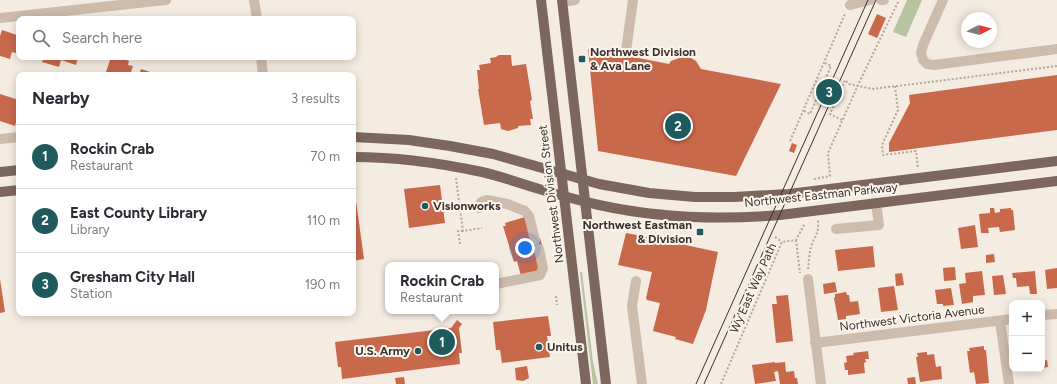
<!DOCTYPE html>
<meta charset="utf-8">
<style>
body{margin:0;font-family:Figtree,sans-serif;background:#f2f2f3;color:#2b2b33}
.controls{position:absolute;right:12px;bottom:12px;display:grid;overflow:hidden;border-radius:8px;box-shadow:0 2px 10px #0003}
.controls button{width:36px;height:36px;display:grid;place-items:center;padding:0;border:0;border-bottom:1px solid #e1e1e2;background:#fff;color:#2b2b33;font:20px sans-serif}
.compass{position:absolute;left:961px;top:12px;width:36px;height:36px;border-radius:50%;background:#fff;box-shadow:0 2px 10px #0003;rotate:83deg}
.you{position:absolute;left:525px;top:248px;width:14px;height:14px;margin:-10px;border:3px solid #fff;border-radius:50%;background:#1a73e8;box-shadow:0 0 0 6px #1a73e833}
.badge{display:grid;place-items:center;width:26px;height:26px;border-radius:50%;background:#1f5a5e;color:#fff;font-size:13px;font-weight:700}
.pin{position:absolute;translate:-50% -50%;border:2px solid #fff;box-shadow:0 1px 4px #0006}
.popup{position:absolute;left:385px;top:262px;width:114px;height:52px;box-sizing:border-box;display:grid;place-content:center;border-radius:8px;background:#fff;filter:drop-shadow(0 1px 3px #0005);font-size:13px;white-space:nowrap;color:#7c7c81}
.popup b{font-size:15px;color:#2b2b33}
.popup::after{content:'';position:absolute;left:50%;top:100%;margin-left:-8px;border:8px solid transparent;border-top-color:#fff}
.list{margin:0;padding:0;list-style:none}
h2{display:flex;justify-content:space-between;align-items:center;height:52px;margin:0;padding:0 16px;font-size:17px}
h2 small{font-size:13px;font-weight:400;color:#7c7c81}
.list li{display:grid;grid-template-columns:26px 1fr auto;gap:12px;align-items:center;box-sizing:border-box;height:64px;padding:0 16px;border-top:1px solid #e1e1e2}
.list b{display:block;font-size:15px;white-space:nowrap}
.list p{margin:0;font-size:13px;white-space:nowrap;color:#7c7c81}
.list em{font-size:13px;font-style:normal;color:#7c7c81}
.icon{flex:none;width:22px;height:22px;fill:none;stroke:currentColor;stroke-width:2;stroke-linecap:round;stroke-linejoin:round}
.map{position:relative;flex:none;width:1057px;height:384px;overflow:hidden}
.search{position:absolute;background:#fff;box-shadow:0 2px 10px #0003;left:16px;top:16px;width:340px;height:44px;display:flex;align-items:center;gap:10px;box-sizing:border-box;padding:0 14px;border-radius:8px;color:#7c7c81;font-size:15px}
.panel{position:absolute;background:#fff;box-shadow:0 2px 10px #0003;left:16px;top:72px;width:340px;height:244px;border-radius:8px}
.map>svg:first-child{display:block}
.green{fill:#b8c4a0}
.building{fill:#c8694b}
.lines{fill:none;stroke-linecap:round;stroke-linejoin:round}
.path{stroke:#b9a596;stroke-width:2;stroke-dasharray:2 2;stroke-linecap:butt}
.minor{stroke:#cdbbac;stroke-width:10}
.major{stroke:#7d675c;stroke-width:10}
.tram{stroke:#3b302b;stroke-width:1}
.poi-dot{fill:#1f5a5e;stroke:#fbf5ee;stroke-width:1.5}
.labels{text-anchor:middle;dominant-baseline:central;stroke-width:4;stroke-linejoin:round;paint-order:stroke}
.poi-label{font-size:12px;font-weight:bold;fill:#3b302b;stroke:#fbf5ee;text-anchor:start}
.street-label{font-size:12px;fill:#3b302b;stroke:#fbf5ee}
</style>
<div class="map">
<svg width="1057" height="384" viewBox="0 0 1057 384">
<rect width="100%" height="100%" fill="#f4ebe1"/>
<g class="green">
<polygon points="907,0 922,0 906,37 893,32"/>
<polygon points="580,272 582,272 593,362 598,384 593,384"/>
</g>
<g class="building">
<polygon points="877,14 886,18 877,38 868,34"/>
<polygon points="2,30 17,35 19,30 19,54 12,52 10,59 0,56 0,36"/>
<polygon points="588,49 613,53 669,64 671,61 682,57 691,58 696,61 701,69 781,84 736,176 598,151"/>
<polygon points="499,55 511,55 512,66 526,64 532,100 530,101 533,119 530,119 531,125 518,126 518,128 508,131 501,129 500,123 484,125 478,89 479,89 477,70 480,70 479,65 491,63 490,58 496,57"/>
<polygon points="44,57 78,57 76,65 61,60 59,67 42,62"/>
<polygon points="111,57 119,57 129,61 128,65 133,66 130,75 105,75"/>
<polygon points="141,69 159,75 139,75"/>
<polygon points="1057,75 1057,130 889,152 889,143 910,103 909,95"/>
<polygon points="0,94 19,100 19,119 17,118 15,126 0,121"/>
<polygon points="792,143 797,145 794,153 789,151"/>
<polygon points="440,185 445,223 409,228 404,189"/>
<polygon points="356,201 364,259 353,261 353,202"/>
<polygon points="990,208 994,208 995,213 1000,212 1000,209 1011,208 1011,210 1013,210 1015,230 1000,232 999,227 988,228 989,233 981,233 979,214 990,213"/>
<polygon points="525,217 532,241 540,238 543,248 534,251 540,270 521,276 517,261 514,262 503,226 506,226 505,223"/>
<polygon points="975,225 978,247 961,249 958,228"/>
<polygon points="626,233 663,240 664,235 677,238 676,243 718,252 706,310 693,344 675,339 676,337 653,331 660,303 647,300 646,298 652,272 618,265"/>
<polygon points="873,246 875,267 838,271 835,250"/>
<polygon points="994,254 995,262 986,263 986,255"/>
<polygon points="955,267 956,280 944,281 943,268"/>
<polygon points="1057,268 1057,288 1047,289 1045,270"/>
<polygon points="982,271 985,295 973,296 973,302 962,304 959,284 966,283 965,273"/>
<polygon points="1035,271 1037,294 1030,294 1029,286 1017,287 1016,278 1013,278 1012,273"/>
<polygon points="902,273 904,285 896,286 895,274"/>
<polygon points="1003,275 1006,294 994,295 992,276"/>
<polygon points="0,279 5,312 0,313"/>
<polygon points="835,282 837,292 824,294 823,284"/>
<polygon points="894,286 898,310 881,312 878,288"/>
<polygon points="951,288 954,305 943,306 943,304 937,304 935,290"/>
<polygon points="846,292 847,295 849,295 850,302 858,301 860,314 846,316 846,319 838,320 834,298 835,297 835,294"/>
<polygon points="788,295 793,341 776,343 772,304 777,304 776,296"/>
<polygon points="548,316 551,336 547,336 550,357 502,363 500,350 496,350 493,322"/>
<polygon points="457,320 462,324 459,328 462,353 459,353 460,364 342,379 341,367 338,367 335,342 451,328"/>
<polygon points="984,346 984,350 986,350 989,383 976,384 974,372 970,373 967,351 970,351 969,348"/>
<polygon points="868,351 869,359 865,359 866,362 864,363 865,373 848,375 848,370 845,370 844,363 847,362 846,356 854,355 853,353"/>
<polygon points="927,352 927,355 934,354 936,367 941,366 942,379 920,382 916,357 918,357 917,353"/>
<polygon points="1047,360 1048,367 1042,368 1042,361"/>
<polygon points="775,362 775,363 785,362 786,372 794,371 795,378 797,378 798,384 780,384 778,371 774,372 776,381 755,384 752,365"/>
<polygon points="527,366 529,378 523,381 516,380 515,368"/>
<polygon points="404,377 405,384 396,384 395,378"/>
<polygon points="915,377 916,384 908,384 907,378"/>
</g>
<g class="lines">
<g class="path">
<polyline points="895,86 898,110 882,145 883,155 916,151 918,169"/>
<polyline points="804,111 810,114 831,66 825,63"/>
<polyline points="842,120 830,114 845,80 849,84 873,89 1057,66"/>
<polyline points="790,141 845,14"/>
<polyline points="456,178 463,231 482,228"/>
<polyline points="814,179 830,176 828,153 858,85 899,0"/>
<polyline points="775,237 782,242"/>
<polyline points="796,240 800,273"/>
<polyline points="460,244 458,231 463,231"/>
<path d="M808,269C809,262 809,254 811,247C815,234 819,236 818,220"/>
<polyline points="556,296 557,305"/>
<polyline points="721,384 782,242 796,240 805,223"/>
</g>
<g class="minor">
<polyline points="254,0 257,19"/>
<polyline points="881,0 884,0"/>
<polyline points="943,0 923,45 921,53 923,60 927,64 934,65 1057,49"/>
<polyline points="562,2 575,0"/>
<polyline points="850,5 870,0"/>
<polyline points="0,18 166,0"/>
<polyline points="626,51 633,0"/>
<polyline points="261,57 263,75"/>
<polyline points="0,139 19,137"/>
<polyline points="479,208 481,202 487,200 507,204 525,211 529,216 535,240"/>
<polyline points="836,229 879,225 876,203"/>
<polyline points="808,279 821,384"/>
<polyline points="636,281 632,306 642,384"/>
<polyline points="496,284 540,275 543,268 539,249"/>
<polyline points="1042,315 1057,314"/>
<polyline points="1000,321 1009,384"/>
<polyline points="815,343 1012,319"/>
</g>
<g class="major">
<polyline points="541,0 586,384"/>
<polyline points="562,0 606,384"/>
<polyline points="353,137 409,140 450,146 493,154 599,184 649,193 695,197 734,197 789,194 1057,161"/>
<path d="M353,157C396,157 440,163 482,172C504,177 525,185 546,191C563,196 581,201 599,205C658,218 720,220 780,215L1057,181"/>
<polyline points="0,172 19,170"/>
<polyline points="0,192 19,190"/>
</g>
<g class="tram">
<polyline points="696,384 868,0"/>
<polyline points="704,384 876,0"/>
</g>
</g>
<g class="poi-dot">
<rect x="578" y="55" width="8" height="8" rx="2"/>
<circle cx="425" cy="206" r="4"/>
<rect x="696" y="228" width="8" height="8" rx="2"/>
<circle cx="539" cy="347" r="4"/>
<circle cx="418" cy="351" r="4"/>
</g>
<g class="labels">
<g class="poi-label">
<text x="590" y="52">Northwest Division<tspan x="590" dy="14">&amp; Ava Lane</tspan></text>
<text x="433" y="206">Visionworks</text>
<text x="692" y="225" text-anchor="end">Northwest Eastman<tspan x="692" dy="14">&amp; Division</tspan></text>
<text x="547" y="347">Unitus</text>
<text x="410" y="351" text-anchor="end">U.S. Army</text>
</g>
<g class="street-label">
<text transform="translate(551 194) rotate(-97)">Northwest Division Street</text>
<text transform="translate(821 195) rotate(-6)">Northwest Eastman Parkway</text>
<text transform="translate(753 288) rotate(-66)">Wy'East Way Path</text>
<text transform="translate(912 318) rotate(-7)">Northwest Victoria Avenue</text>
</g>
</g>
</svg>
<div class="controls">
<button>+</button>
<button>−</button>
</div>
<svg class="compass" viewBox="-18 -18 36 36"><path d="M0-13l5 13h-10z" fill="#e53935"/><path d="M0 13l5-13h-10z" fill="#7c7c81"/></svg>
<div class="you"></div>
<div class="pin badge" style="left:442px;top:342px">1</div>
<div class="popup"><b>Rockin Crab</b>Restaurant</div>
<div class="pin badge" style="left:678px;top:126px">2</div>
<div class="pin badge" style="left:829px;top:92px">3</div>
<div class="search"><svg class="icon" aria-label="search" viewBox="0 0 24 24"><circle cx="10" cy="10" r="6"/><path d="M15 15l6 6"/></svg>Search here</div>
<section class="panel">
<h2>Nearby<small>3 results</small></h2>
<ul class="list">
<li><span class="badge">1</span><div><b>Rockin Crab</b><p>Restaurant</p></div><em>70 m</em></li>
<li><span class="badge">2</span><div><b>East County Library</b><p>Library</p></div><em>110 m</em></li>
<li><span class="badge">3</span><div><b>Gresham City Hall</b><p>Station</p></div><em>190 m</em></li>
</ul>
</section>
</div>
